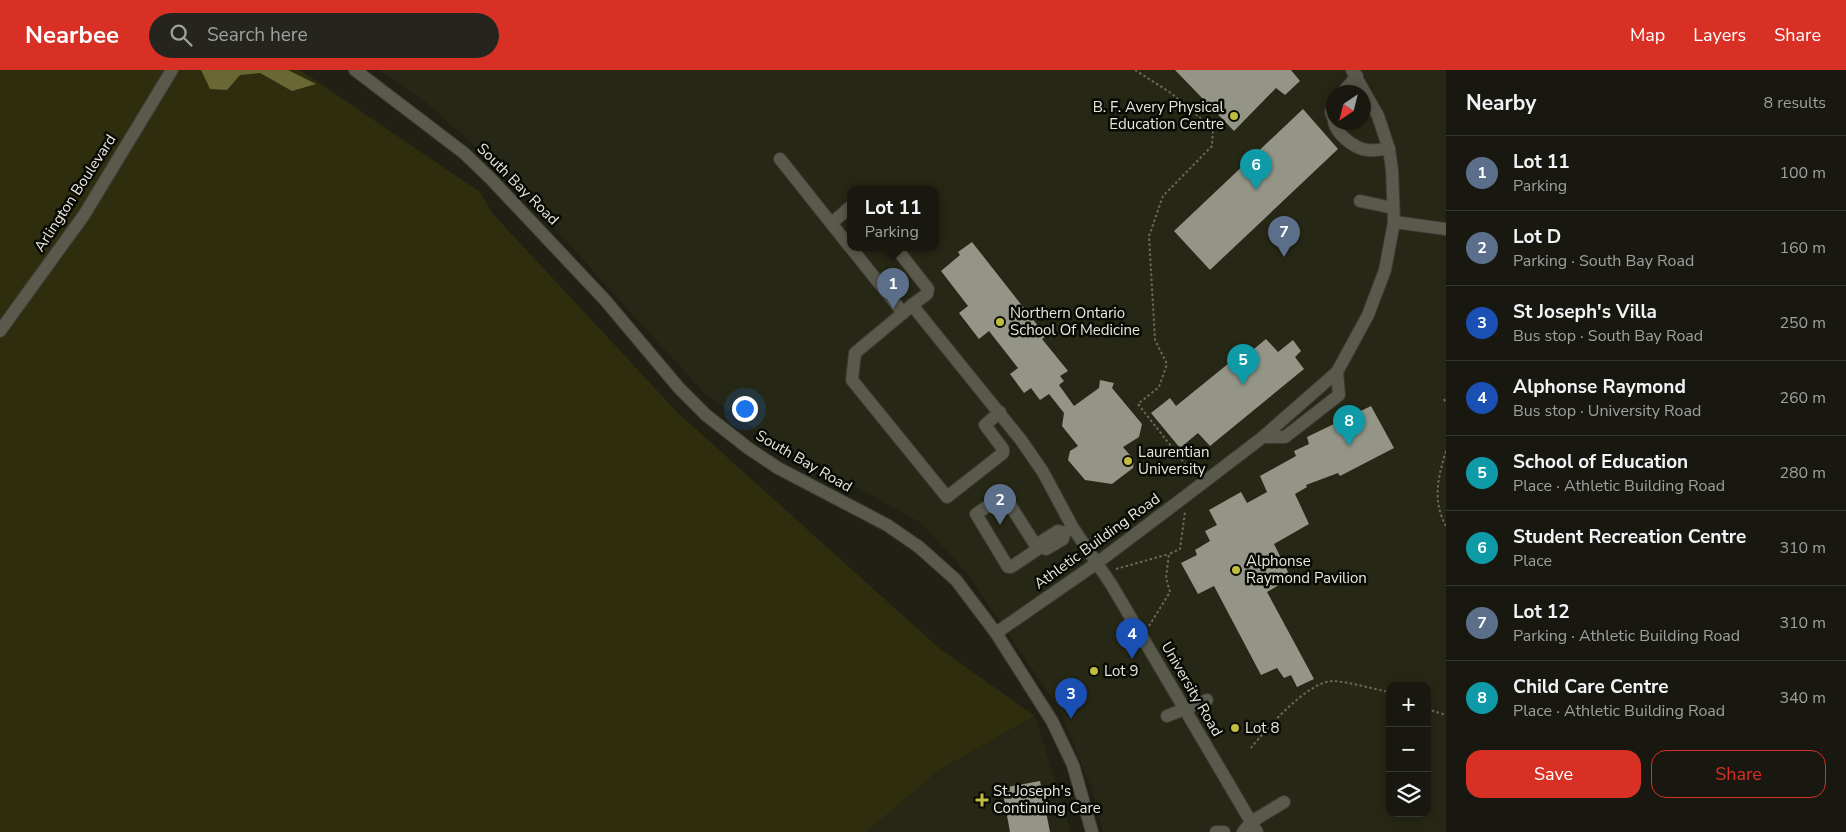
<!DOCTYPE html>
<meta charset="utf-8">
<style>
body{margin:0;font-family:"Nunito Sans",sans-serif;background:#25251e;color:#f1f3f6}
.controls{position:absolute;right:15px;bottom:15px;display:grid;overflow:hidden;border-radius:10px;box-shadow:0 2px 12px #0003}
.controls button{width:45px;height:45px;display:grid;place-items:center;padding:0;border:0;border-bottom:1px solid #363730;background:#181810;color:#f1f3f6;font:25px sans-serif}
.compass{position:absolute;left:1326px;top:15px;width:45px;height:45px;border-radius:50%;background:#181810;box-shadow:0 2px 12px #0003;rotate:215deg}
.you{position:absolute;left:744px;top:338px;width:18px;height:18px;margin:-12px;border:4px solid #fff;border-radius:50%;background:#1a73e8;box-shadow:0 0 0 8px #1a73e833}
.badge{display:grid;place-items:center;width:32px;height:32px;border-radius:50%;background:#d93025;color:#fff;font-size:16px;font-weight:700}
.pin{position:absolute;translate:-50% -41px;filter:drop-shadow(0 1px 2px #0008)}
.pin::after{content:'';position:absolute;top:26px;width:18px;height:15px;background:inherit;clip-path:polygon(0 0,100% 0,50% 100%)}
.popup{position:absolute;left:847px;top:116px;width:92px;height:65px;box-sizing:border-box;display:grid;place-content:center;border-radius:10px;background:#181810;filter:drop-shadow(0 1px 4px #0005);font-size:16px;white-space:nowrap;color:#9fa09f}
.popup b{font-size:19px;color:#f1f3f6}
.popup::after{content:'';position:absolute;left:50%;top:100%;margin-left:-10px;border:10px solid transparent;border-top-color:#181810}
.list{margin:0;padding:0;list-style:none}
h2{display:flex;justify-content:space-between;align-items:center;height:65px;margin:0;padding:0 20px;font-size:21px}
h2 small{font-size:16px;font-weight:400;color:#9fa09f}
.list li{display:grid;grid-template-columns:32px 1fr auto;gap:15px;align-items:center;box-sizing:border-box;height:75px;padding:0 20px;border-top:1px solid #363730}
.list b{display:block;font-size:19px;white-space:nowrap}
.list p{margin:0;font-size:16px;white-space:nowrap;color:#9fa09f}
.list em{font-size:16px;font-style:normal;color:#9fa09f}
.actions{display:flex;gap:10px;padding:15px 20px}
.actions a{flex:1;padding:11px 0;border:1px solid #d93025;border-radius:15px;text-align:center;font-size:18px;color:#d93025}
.actions .main{background:#d93025;color:#fff}
.icon{flex:none;width:28px;height:28px;fill:none;stroke:currentColor;stroke-width:2;stroke-linecap:round;stroke-linejoin:round}
.map{position:relative;flex:none;width:1446px;height:762px;overflow:hidden}
header{display:flex;align-items:center;gap:30px;box-sizing:border-box;height:70px;padding:0 25px;background:#d93025;color:#fff}
header strong{font-size:24px}
nav{display:flex;gap:28px;margin-inline-start:auto;font-size:18px}
.search{width:350px;height:45px;background:#25251e;display:flex;align-items:center;gap:12px;box-sizing:border-box;padding:0 18px;border-radius:28px;color:#9fa09f;font-size:19px}
main{display:flex}
aside{flex:1;background:#181810}
.map>svg:first-child{display:block}
.built{fill:#272715;fill-rule:evenodd}
.green{fill:#2e2d0e}
.water{fill:#696835}
.building{fill:#949586}
.lines{fill:none;stroke-linecap:round;stroke-linejoin:round}
.minor-casing{stroke:#3b3b33;stroke-width:14}
.path{stroke:#69695f;stroke-width:2;stroke-dasharray:2.5 2.5;stroke-linecap:butt}
.minor{stroke:#59594c;stroke-width:12}
.poi-dot{fill:#c1bd40;stroke:#0a0a05;stroke-width:2}
.labels{text-anchor:middle;dominant-baseline:central;stroke-width:5;stroke-linejoin:round;paint-order:stroke}
.poi-label{font-size:15px;fill:#e7e7df;stroke:#0a0a05;text-anchor:start}
.street-label{font-size:15px;fill:#e7e7df;stroke:#0a0a05}
</style>
<header>
<strong>Nearbee</strong>
<div class="search"><svg class="icon" aria-label="search" viewBox="0 0 24 24"><circle cx="10" cy="10" r="6"/><path d="M15 15l6 6"/></svg>Search here</div>
<nav><a>Map</a><a>Layers</a><a>Share</a></nav>
</header>
<main>
<div class="map">
<svg width="1446" height="762" viewBox="0 0 1446 762">
<rect width="100%" height="100%" fill="#202015"/>
<g class="built">
<path d="M379,0H1446V762H1103L1091,717L1060,640L967,503L921,453L755,360L703,322L507,106L432,37ZM1334,22H1364V52H1334ZM850,120H936V178H850ZM1390,616H1427V743H1390Z"/>
<polygon points="1035,646 1071,762 866,762 941,699"/>
</g>
<polygon class="green" points="0,0 300,0 480,122 493,144 677,342 940,579 1035,646 941,699 866,762 0,762"/>
<polygon class="water" points="201,0 288,0 316,14 292,21 260,3 240,5 227,20 210,19"/>
<g class="building">
<polygon points="1175,0 1291,0 1300,11 1285,25 1276,18 1234,61"/>
<polygon points="1303,39 1338,79 1210,200 1174,161"/>
<polygon points="972,172 1046,266 1042,269 1068,301 1060,306 1064,311 1059,315 1074,336 1099,318 1100,310 1114,313 1112,318 1142,354 1139,367 1123,377 1134,390 1133,398 1112,414 1085,410 1068,390 1070,381 1078,376 1062,356 1064,343 1049,324 1040,330 1031,318 1024,323 1010,304 1018,298 989,261 979,269 959,243 968,236 941,201 960,185 958,182"/>
<polygon points="1266,269 1278,282 1293,270 1301,281 1295,287 1304,299 1210,376 1198,363 1180,378 1151,343 1170,328 1176,336 1234,289 1237,293"/>
<polygon points="1371,336 1394,378 1340,406 1338,403 1306,415 1307,417 1295,424 1309,454 1274,474 1291,508 1267,522 1314,609 1297,617 1291,605 1284,608 1277,598 1261,605 1214,516 1198,524 1181,493 1197,485 1195,480 1210,471 1205,461 1217,455 1209,440 1241,422 1247,433 1267,422 1260,406 1296,386 1294,381 1309,374 1307,367"/>
<polygon points="1040,711 1050,762 1010,762 1002,718"/>
</g>
<g class="lines">
<g class="minor-casing">
<g id="minor">
<polyline points="355,0 464,83 490,108 605,230 679,318 706,345 748,378 778,398 887,455 919,477 956,510 996,563 1052,651 1073,695 1092,762"/>
<polyline points="1343,22 1357,6"/>
<polyline points="1334,38 1331,42 1334,50"/>
<path d="M1334,52C1337,65 1355,79 1368,80C1374,81 1382,79 1389,79"/>
<polyline points="780,89 850,177"/>
<polyline points="1360,131 1393,138"/>
<polyline points="1394,152 1446,159"/>
<polyline points="832,153 850,137"/>
<polyline points="851,178 903,243 912,235 1021,370 1043,402 1073,458 1111,514 1257,762"/>
<polyline points="896,178 928,219 927,224 912,235"/>
<polyline points="903,243 855,283 852,310 947,427 1003,383 1003,379 985,355 1000,342"/>
<polyline points="0,261 84,145 172,0"/>
<polyline points="1263,367 1285,367 1339,325 1337,302"/>
<polyline points="1041,477 1046,479 1063,469 1064,463 1068,461"/>
<polyline points="1038,479 1005,427 1003,426 976,444 1008,497 1011,497 1041,477 1042,471 1058,461 1064,463"/>
<polyline points="996,563 1097,493 1187,425 1263,367 1337,302 1368,245 1385,200 1394,152 1392,100 1389,79 1378,46 1352,0"/>
<polyline points="1167,646 1207,630"/>
<polyline points="1216,762 1224,762"/>
<polyline points="1243,762 1251,752 1284,732"/>
</g>
</g>
<g class="path">
<polyline points="1135,0 1171,23 1213,59 1212,76 1163,126 1149,166 1155,270 1167,294 1159,317 1138,334 1193,404"/>
<polyline points="1444,329 1446,333"/>
<path d="M1446,381C1438,407 1432,431 1446,456"/>
<polyline points="1116,499 1169,484"/>
<polyline points="1149,556 1170,522 1166,508 1169,484 1180,479 1185,442"/>
<polyline points="1427,639 1446,645"/>
<path d="M1251,678C1266,659 1308,611 1333,611C1351,612 1372,619 1390,622"/>
</g>
<use href="#minor" class="minor"/>
</g>
<g class="poi-dot">
<circle cx="1234" cy="46" r="5"/>
<circle cx="1000" cy="252" r="5"/>
<circle cx="1128" cy="391" r="5"/>
<circle cx="1236" cy="500" r="5"/>
<circle cx="1094" cy="601" r="5"/>
<circle cx="1235" cy="658" r="5"/>
<path d="M979.5 722.5h5v5h5v5h-5v5h-5v-5h-5v-5h5z"/>
</g>
<g class="labels">
<g class="poi-label">
<text x="1224" y="37" text-anchor="end">B. F. Avery Physical<tspan x="1224" dy="17">Education Centre</tspan></text>
<text x="1010" y="243">Northern Ontario<tspan x="1010" dy="17">School Of Medicine</tspan></text>
<text x="1138" y="382">Laurentian<tspan x="1138" dy="17">University</tspan></text>
<text x="1246" y="491">Alphonse<tspan x="1246" dy="17">Raymond Pavilion</tspan></text>
<text x="1104" y="601">Lot 9</text>
<text x="1245" y="658">Lot 8</text>
<text x="993" y="721">St. Joseph's<tspan x="993" dy="17">Continuing Care</tspan></text>
</g>
<g class="street-label">
<text transform="translate(518 114) rotate(45)">South Bay Road</text>
<text transform="translate(75 123) rotate(-57)">Arlington Boulevard</text>
<text transform="translate(804 391) rotate(30)">South Bay Road</text>
<text transform="translate(1097 471) rotate(-36)">Athletic Building Road</text>
<text transform="translate(1192 619) rotate(60)">University Road</text>
</g>
</g>
</svg>
<div class="controls">
<button>+</button>
<button>−</button>
<button><svg class="icon" aria-label="layers" viewBox="0 0 24 24"><path d="M12 4l9 5-9 5-9-5zM3 14l9 5 9-5"/></svg></button>
</div>
<svg class="compass" viewBox="-18 -18 36 36"><path d="M0-13l5 13h-10z" fill="#e53935"/><path d="M0 13l5-13h-10z" fill="#9fa09f"/></svg>
<div class="you"></div>
<div class="pin badge" style="left:893px;top:239px;background:#5c6f8a">1</div>
<div class="popup"><b>Lot 11</b>Parking</div>
<div class="pin badge" style="left:1000px;top:455px;background:#5c6f8a">2</div>
<div class="pin badge" style="left:1071px;top:649px;background:#1a4fb4">3</div>
<div class="pin badge" style="left:1132px;top:589px;background:#1a4fb4">4</div>
<div class="pin badge" style="left:1243px;top:315px;background:#0f9aa8">5</div>
<div class="pin badge" style="left:1256px;top:120px;background:#0f9aa8">6</div>
<div class="pin badge" style="left:1284px;top:187px;background:#5c6f8a">7</div>
<div class="pin badge" style="left:1349px;top:376px;background:#0f9aa8">8</div>
</div>
<aside>
<h2>Nearby<small>8 results</small></h2>
<ul class="list">
<li><span class="badge" style="background:#5c6f8a">1</span><div><b>Lot 11</b><p>Parking</p></div><em>100 m</em></li>
<li><span class="badge" style="background:#5c6f8a">2</span><div><b>Lot D</b><p>Parking · South Bay Road</p></div><em>160 m</em></li>
<li><span class="badge" style="background:#1a4fb4">3</span><div><b>St Joseph's Villa</b><p>Bus stop · South Bay Road</p></div><em>250 m</em></li>
<li><span class="badge" style="background:#1a4fb4">4</span><div><b>Alphonse Raymond</b><p>Bus stop · University Road</p></div><em>260 m</em></li>
<li><span class="badge" style="background:#0f9aa8">5</span><div><b>School of Education</b><p>Place · Athletic Building Road</p></div><em>280 m</em></li>
<li><span class="badge" style="background:#0f9aa8">6</span><div><b>Student Recreation Centre</b><p>Place</p></div><em>310 m</em></li>
<li><span class="badge" style="background:#5c6f8a">7</span><div><b>Lot 12</b><p>Parking · Athletic Building Road</p></div><em>310 m</em></li>
<li><span class="badge" style="background:#0f9aa8">8</span><div><b>Child Care Centre</b><p>Place · Athletic Building Road</p></div><em>340 m</em></li>
</ul>
<div class="actions"><a class="main">Save</a><a>Share</a></div>
</aside>
</main>
